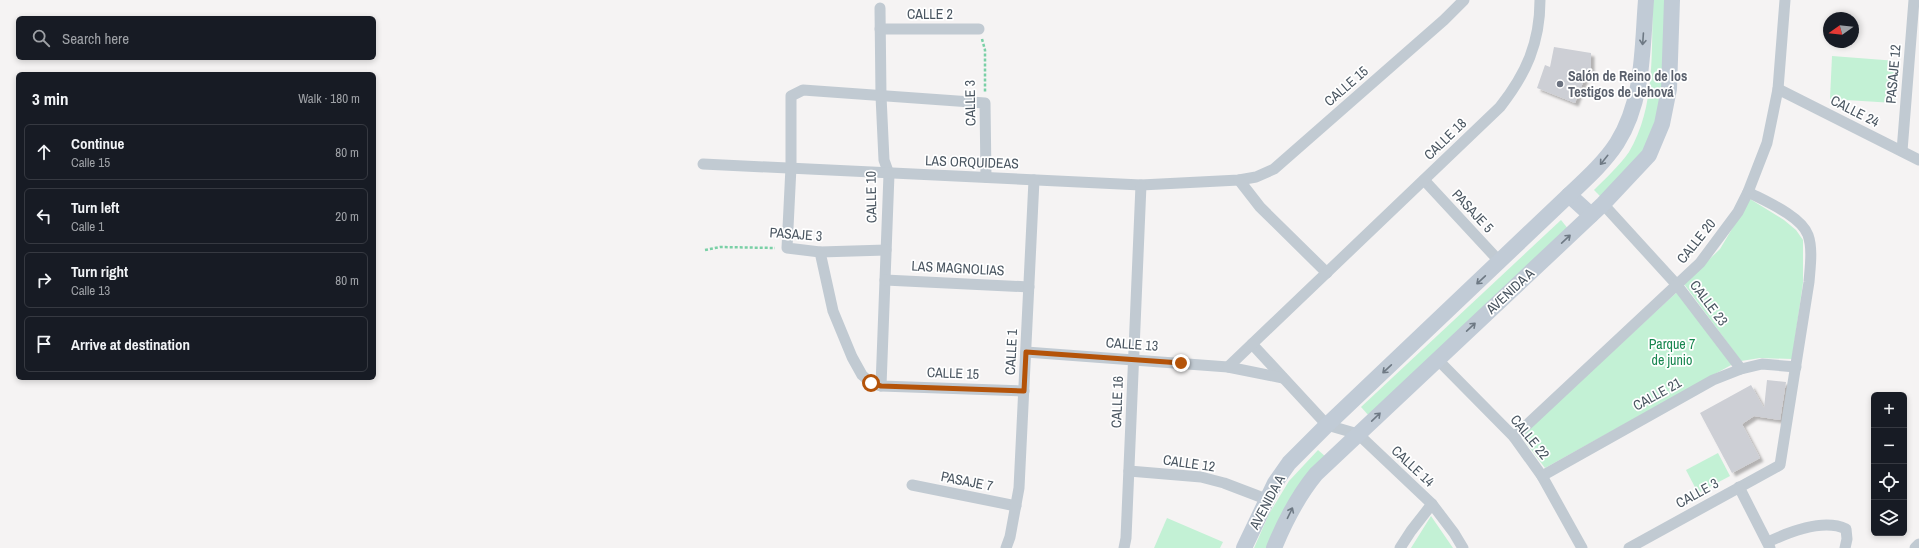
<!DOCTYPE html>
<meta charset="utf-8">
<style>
body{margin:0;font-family:"Archivo Narrow",sans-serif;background:#20242c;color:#f1f3f6}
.controls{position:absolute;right:12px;bottom:12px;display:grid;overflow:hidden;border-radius:6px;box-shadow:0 2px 6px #0003}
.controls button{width:36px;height:36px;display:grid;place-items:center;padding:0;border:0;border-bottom:1px solid #363941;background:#171b24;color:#f1f3f6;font:20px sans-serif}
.compass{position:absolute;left:1823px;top:12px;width:36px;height:36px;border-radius:50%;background:#171b24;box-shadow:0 2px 6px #0003;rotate:255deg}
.stop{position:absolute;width:12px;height:12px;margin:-9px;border:3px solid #b45309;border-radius:50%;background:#fff}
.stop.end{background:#b45309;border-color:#fff;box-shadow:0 1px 4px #0008}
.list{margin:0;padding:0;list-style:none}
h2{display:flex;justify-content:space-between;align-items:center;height:52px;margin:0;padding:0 16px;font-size:17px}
h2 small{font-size:13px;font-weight:400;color:#9ea1a6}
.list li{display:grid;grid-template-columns:26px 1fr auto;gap:12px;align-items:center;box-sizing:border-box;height:56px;margin:0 8px 8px;padding:0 8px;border:1px solid #363941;border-radius:6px}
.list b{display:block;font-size:15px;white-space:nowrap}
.list p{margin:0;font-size:13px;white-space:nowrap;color:#9ea1a6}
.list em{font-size:13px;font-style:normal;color:#9ea1a6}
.icon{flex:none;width:22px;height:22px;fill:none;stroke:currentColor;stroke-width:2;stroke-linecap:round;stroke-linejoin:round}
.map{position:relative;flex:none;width:1919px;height:548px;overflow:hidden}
.search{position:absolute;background:#171b24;box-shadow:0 2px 6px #0003;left:16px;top:16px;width:360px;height:44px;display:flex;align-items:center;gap:10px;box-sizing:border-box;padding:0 14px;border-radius:6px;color:#9ea1a6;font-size:15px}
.panel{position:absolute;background:#171b24;box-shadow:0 2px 6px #0003;left:16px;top:72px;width:360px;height:308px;border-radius:6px}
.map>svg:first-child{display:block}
.green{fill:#c3f1d5}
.building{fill:#cdcfd5;filter:url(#shadow)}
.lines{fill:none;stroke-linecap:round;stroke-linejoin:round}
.path{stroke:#7ad0a6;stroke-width:2.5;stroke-dasharray:3 2;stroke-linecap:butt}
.street{stroke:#c1cad2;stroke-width:11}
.secondary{stroke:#c1cbd6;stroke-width:16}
.oneway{stroke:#6e7984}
.route{stroke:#b45309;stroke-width:5}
.worship-dot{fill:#6b7280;stroke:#fff;stroke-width:1.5}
.labels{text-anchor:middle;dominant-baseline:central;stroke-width:3.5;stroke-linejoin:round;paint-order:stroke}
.street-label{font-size:14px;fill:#4a5661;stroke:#fff}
.worship-label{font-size:14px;font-weight:bold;fill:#5b616d;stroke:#fff;text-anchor:start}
.park-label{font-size:14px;fill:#17864f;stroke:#fff}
</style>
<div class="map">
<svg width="1919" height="548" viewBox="0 0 1919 548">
<defs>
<filter id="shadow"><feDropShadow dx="3.5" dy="3.5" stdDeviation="1" flood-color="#0004"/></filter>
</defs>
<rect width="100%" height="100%" fill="#f5f3f3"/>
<g class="green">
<path d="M1653,0H1668C1665,50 1670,108 1643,153C1635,167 1614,186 1603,199L1594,190C1606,178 1619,166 1629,152C1656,107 1651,50 1653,0Z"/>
<polygon points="1832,56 1897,61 1894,103 1830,99"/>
<polygon points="1750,199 1784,220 1796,230 1803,240 1803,283 1792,359 1760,358 1741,361 1684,284 1720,249"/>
<polygon points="1561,220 1569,230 1370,417 1361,407"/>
<polygon points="1677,292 1733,364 1545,468 1521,436"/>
<polygon points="1318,450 1326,457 1269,548 1254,548 1269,514 1289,481"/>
<polygon points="1718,453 1730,476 1698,493 1686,470"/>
<polygon points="1431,516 1453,548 1411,548"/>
<polygon points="1167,518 1223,542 1220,548 1154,548"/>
</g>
<g class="building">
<polygon points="1554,47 1591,53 1591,70 1588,70 1575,103 1537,88 1545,65 1550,67"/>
<polygon points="1767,380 1786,382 1780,420 1754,416 1742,424 1760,458 1732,473 1700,413 1751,385 1764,408"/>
</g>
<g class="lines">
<g class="path">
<polyline points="982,39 985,50 985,92"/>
<polyline points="705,250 720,247 775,248"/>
</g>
<g class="street">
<polyline points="880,8 881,96 884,160 889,174 881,386"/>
<polyline points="880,29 979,29"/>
<polyline points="1778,89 1919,160"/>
<polyline points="1902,151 1914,0"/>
<polyline points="703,164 1141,185 1239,180 1256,177 1274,169 1444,20 1464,0"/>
<polyline points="1239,180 1260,207 1327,273"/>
<polyline points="1424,180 1500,262"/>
<polyline points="1603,204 1677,285 1741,369"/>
<polyline points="886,250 820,252 787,248 791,167 791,96 803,90 985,103 986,177"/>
<polyline points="820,252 833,311 852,357 862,375 871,383 881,386 1024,391"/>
<polyline points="885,280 1029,287"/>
<polyline points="1252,344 1327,425 1358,434 1432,504 1454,533 1463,548"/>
<polyline points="1026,352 1228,367 1283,378"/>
<polyline points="1437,359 1514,437 1542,476 1582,548"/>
<path d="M1228,367L1500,107C1526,74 1540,43 1540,0"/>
<polyline points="1514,437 1700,263 1738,212 1748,192 1767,143 1778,89 1785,0"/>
<polyline points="1129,471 1201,477 1224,483 1266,499"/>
<polyline points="1542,476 1713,380 1741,369 1762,364 1796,367"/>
<polyline points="912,485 1016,506"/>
<polyline points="1739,487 1770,548"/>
<path d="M1768,542C1789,532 1823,518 1846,529L1847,539L1845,548"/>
<polyline points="1006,548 1010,537 1019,488 1034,180"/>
<polyline points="1124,548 1126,538 1141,185"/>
<polyline points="1400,548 1411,531 1432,504"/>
<path d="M1629,548L1780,465L1809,282C1810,268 1813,249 1808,235C1801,216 1765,201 1748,192"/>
<polyline points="1915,548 1919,544"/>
</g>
<g class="secondary">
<polyline points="1569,195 1591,215"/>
<path d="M1244,548L1275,483L1289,463L1327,425L1569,195C1586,179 1604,163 1617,143C1644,100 1642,49 1646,0"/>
<path d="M1274,548C1285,521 1297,497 1316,474L1603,204L1649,155L1662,124L1669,89L1672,0"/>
</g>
</g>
<defs><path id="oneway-shaft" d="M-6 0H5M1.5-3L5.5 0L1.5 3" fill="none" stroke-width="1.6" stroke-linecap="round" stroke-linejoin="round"/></defs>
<g class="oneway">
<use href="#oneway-shaft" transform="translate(1643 39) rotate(94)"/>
<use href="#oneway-shaft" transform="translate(1604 160) rotate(129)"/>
<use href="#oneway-shaft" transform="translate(1566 239) rotate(-43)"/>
<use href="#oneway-shaft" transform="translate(1481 280) rotate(137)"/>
<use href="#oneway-shaft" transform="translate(1471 327) rotate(-43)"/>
<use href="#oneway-shaft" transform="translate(1387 369) rotate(137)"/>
<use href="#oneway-shaft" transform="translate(1376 417) rotate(-44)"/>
<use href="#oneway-shaft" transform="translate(1290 513) rotate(-64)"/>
</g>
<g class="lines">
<polyline class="route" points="871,383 881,386 1024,391 1026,352 1181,363"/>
</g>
<circle class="worship-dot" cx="1560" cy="84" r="4"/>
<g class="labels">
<g class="street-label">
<text x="930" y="14">CALLE 2</text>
<text transform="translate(1893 74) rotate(-85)">PASAJE 12</text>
<text transform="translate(1346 86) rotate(-41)">CALLE 15</text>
<text transform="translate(970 103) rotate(-91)">CALLE 3</text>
<text transform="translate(1855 111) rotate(27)">CALLE 24</text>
<text transform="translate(1445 139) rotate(-44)">CALLE 18</text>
<text transform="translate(972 162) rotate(2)">LAS ORQUIDEAS</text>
<text transform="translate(871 197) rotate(-91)">CALLE 10</text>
<text transform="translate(1473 211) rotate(47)">PASAJE 5</text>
<text transform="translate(796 234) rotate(4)">PASAJE 3</text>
<text transform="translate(1696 241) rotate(-51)">CALLE 20</text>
<text transform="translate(958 268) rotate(3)">LAS MAGNOLIAS</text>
<text transform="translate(1510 291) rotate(-43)">AVENIDA A</text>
<text transform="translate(1709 303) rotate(53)">CALLE 23</text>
<text transform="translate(1132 344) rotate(4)">CALLE 13</text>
<text transform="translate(1011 352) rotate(-87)">CALLE 1</text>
<text transform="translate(953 373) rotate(2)">CALLE 15</text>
<text transform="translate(1657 394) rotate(-29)">CALLE 21</text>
<text transform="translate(1117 402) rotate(-88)">CALLE 16</text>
<text transform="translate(1530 437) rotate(51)">CALLE 22</text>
<text transform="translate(1189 463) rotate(8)">CALLE 12</text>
<text transform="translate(1413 466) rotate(43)">CALLE 14</text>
<text transform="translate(967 481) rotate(11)">PASAJE 7</text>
<text transform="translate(1697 493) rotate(-29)">CALLE 3</text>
<text transform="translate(1267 502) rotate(-62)">AVENIDA A</text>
</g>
<g class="worship-label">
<text x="1568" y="76">Salón de Reino de los<tspan x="1568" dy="16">Testigos de Jehová</tspan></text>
</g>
<g class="park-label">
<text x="1672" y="344">Parque 7<tspan x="1672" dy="16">de junio</tspan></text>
</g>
</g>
</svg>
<div class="controls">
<button>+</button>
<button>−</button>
<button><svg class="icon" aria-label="locate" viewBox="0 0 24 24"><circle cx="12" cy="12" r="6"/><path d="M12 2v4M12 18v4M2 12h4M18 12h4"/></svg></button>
<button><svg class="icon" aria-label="layers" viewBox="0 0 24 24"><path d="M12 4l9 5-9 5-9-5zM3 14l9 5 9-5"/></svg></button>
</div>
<svg class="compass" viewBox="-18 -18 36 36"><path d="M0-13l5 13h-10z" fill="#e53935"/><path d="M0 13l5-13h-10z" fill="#9ea1a6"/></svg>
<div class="stop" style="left:871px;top:383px"></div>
<div class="stop end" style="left:1181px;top:363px"></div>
<div class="search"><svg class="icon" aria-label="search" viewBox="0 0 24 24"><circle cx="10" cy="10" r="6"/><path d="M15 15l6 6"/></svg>Search here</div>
<section class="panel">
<h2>3 min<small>Walk · 180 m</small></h2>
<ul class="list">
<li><svg class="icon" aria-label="ahead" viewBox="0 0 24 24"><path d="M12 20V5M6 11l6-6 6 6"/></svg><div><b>Continue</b><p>Calle 15</p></div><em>80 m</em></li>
<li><svg class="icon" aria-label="left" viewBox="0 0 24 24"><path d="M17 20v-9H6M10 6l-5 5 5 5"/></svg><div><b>Turn left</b><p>Calle 1</p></div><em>20 m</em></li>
<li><svg class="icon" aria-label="right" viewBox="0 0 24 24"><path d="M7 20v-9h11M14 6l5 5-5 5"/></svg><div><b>Turn right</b><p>Calle 13</p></div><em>80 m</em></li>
<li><svg class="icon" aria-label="arrive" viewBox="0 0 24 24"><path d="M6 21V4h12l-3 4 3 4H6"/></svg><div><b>Arrive at destination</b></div></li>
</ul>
</section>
</div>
